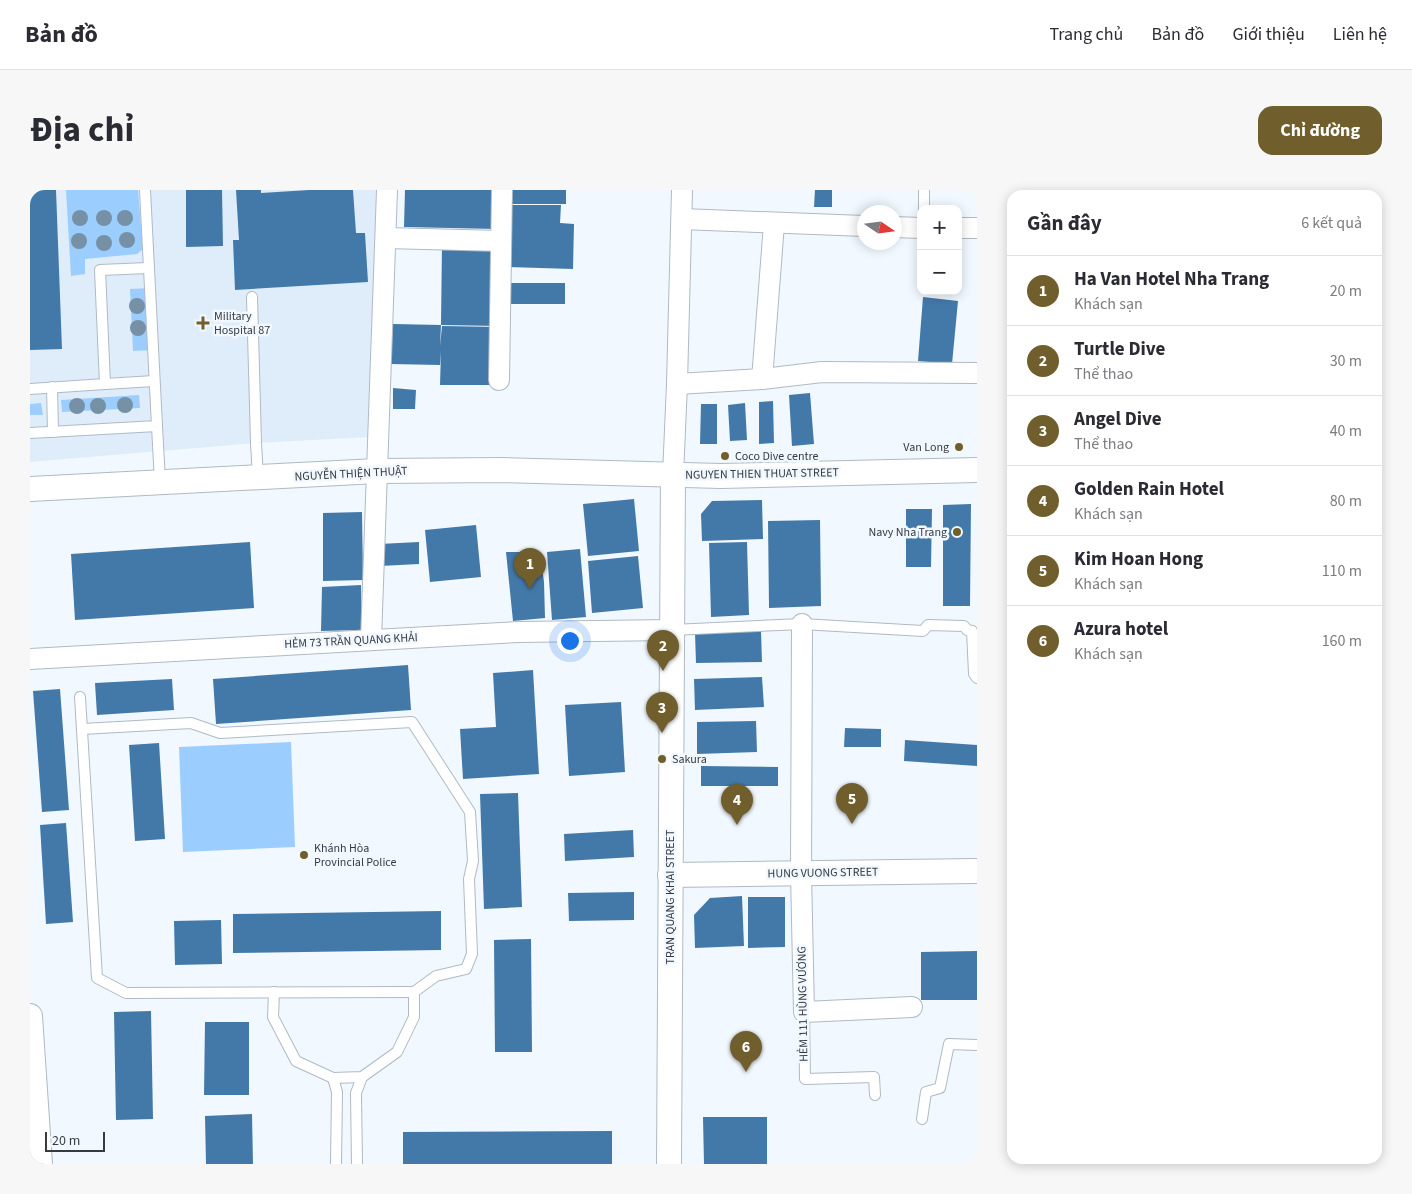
<!DOCTYPE html>
<html lang="vi">
<meta charset="utf-8">
<style>
body{margin:0;font-family:"Source Sans 3",sans-serif;background:#f7f7f7;color:#2b2b33}
.controls{position:absolute;right:15px;top:15px;display:grid;overflow:hidden;border-radius:10px;box-shadow:0 2px 12px #0003}
.controls button{width:45px;height:45px;display:grid;place-items:center;padding:0;border:0;border-bottom:1px solid #e1e1e2;background:#fff;color:#2b2b33;font:25px sans-serif}
.compass{position:absolute;left:827px;top:15px;width:45px;height:45px;border-radius:50%;background:#fff;box-shadow:0 2px 12px #0003;rotate:103deg}
.scale{position:absolute;left:15px;bottom:12px;width:60px;box-sizing:border-box;padding-left:5px;border:2px solid #373b40;border-top:0;font-size:14px;line-height:18px;white-space:nowrap;color:#373b40;-webkit-text-stroke:4px #f1f8ff;paint-order:stroke}
.you{position:absolute;left:539px;top:450px;width:18px;height:18px;margin:-12px;border:4px solid #fff;border-radius:50%;background:#1a73e8;box-shadow:0 0 0 8px #1a73e833}
.badge{display:grid;place-items:center;width:32px;height:32px;border-radius:50%;background:#705f2d;color:#fff;font-size:16px;font-weight:700}
.pin{position:absolute;translate:-50% -41px;filter:drop-shadow(0 1px 2px #0008)}
.pin::after{content:'';position:absolute;top:26px;width:18px;height:15px;background:inherit;clip-path:polygon(0 0,100% 0,50% 100%)}
.list{margin:0;padding:0;list-style:none}
h2{display:flex;justify-content:space-between;align-items:center;height:65px;margin:0;padding:0 20px;font-size:21px}
h2 small{font-size:16px;font-weight:400;color:#7c7c81}
.list li{display:grid;grid-template-columns:32px 1fr auto;gap:15px;align-items:center;box-sizing:border-box;height:70px;padding:0 20px;border-top:1px solid #e1e1e2}
.list b{display:block;font-size:19px;white-space:nowrap}
.list p{margin:0;font-size:16px;white-space:nowrap;color:#7c7c81}
.list em{font-size:16px;font-style:normal;color:#7c7c81}
.map{position:relative;flex:none;width:947px;height:974px;overflow:hidden;border-radius:15px}
header{display:flex;align-items:center;gap:30px;box-sizing:border-box;height:70px;padding:0 25px;background:#fff;border-bottom:1px solid #e1e1e2}
header strong{font-size:24px}
nav{display:flex;gap:28px;margin-inline-start:auto;font-size:18px}
.intro{display:flex;align-items:center;justify-content:space-between;box-sizing:border-box;height:120px;padding:0 30px}
h1{margin:0;font-size:35px}
.button{padding:12px 22px;border-radius:15px;background:#705f2d;color:#fff;font-size:18px;font-weight:700}
main{display:flex;gap:30px;padding:0 30px}
aside{flex:1;background:#fff;border-radius:15px;box-shadow:0 2px 12px #0003}
.map>svg:first-child{display:block}
.built{fill:#dfedfa}
.green{fill:#9bceff}
.building{fill:#4379a9}
.lines{fill:none;stroke-linecap:round;stroke-linejoin:round}
.service-casing{stroke:#afbac5;stroke-width:12}
.minor-casing{stroke:#afbac5;stroke-width:22}
.tertiary-casing{stroke:#afbac5;stroke-width:26}
.service{stroke:#fff;stroke-width:10}
.minor{stroke:#fff;stroke-width:20}
.tertiary{stroke:#fff;stroke-width:24}
.tree{fill:#7690a5}
.poi-dot{fill:#705f2d;stroke:#f1f8ff;stroke-width:2}
.labels{text-anchor:middle;dominant-baseline:central;stroke-width:5;stroke-linejoin:round;paint-order:stroke}
.poi-label{font-size:12px;fill:#373b40;stroke:#f1f8ff;text-anchor:start}
.street-label{font-size:12px;fill:#373b40;stroke:#f1f8ff}
</style>
<header>
<strong>Bản đồ</strong>
<nav><a>Trang chủ</a><a>Bản đồ</a><a>Giới thiệu</a><a>Liên hệ</a></nav>
</header>
<div class="intro"><h1>Địa chỉ</h1><a class="button">Chỉ đường</a></div>
<main>
<div class="map">
<svg width="947" height="974" viewBox="0 0 947 974">
<rect width="100%" height="100%" fill="#f1f8ff"/>
<polygon class="built" points="0,0 351,0 342,247 226,253 0,272"/>
<g class="green">
<polygon points="36,0 108,0 113,59 107,64 55,69 55,84 41,86"/>
<polygon points="119,98 123,160 103,161 100,99"/>
<polygon points="109,205 110,218 32,222 31,210"/>
<polygon points="11,213 13,225 0,225 0,214"/>
<polygon points="261,552 265,657 153,662 149,557"/>
</g>
<g class="building">
<polygon points="0,0 26,0 32,159 0,160"/>
<polygon points="156,0 192,0 193,56 156,57"/>
<polygon points="206,0 231,0 231,3 279,0 323,0 326,43 335,43 338,92 205,100 203,50 209,50"/>
<polygon points="375,0 467,0 466,39 374,37"/>
<rect x="479" y="0" width="57" height="14"/>
<polygon points="785,0 802,0 802,17 784,17"/>
<polygon points="479,15 531,15 530,33 544,34 543,79 477,77"/>
<polygon points="412,53 469,54 468,136 411,135 410,156 412,136 469,137 468,195 410,195 411,161 410,175 361,174 363,134 411,135"/>
<polygon points="479,93 535,93 535,114 478,114"/>
<polygon points="893,107 928,111 922,174 888,171"/>
<polygon points="363,198 386,200 385,219 363,219"/>
<polygon points="780,203 784,254 762,256 759,205"/>
<polygon points="743,211 744,253 729,254 729,212"/>
<polygon points="715,213 717,250 700,251 698,215"/>
<polygon points="671,214 687,214 687,254 670,254"/>
<polygon points="604,309 609,361 558,366 553,314"/>
<polygon points="732,310 733,349 672,351 671,324 682,311"/>
<polygon points="941,314 940,416 913,416 913,315"/>
<polygon points="876,319 902,319 901,377 876,377"/>
<polygon points="332,322 333,390 293,391 293,323"/>
<polygon points="790,330 791,416 739,418 738,331"/>
<polygon points="446,335 451,387 400,392 395,340"/>
<polygon points="220,352 224,418 45,430 41,364"/>
<polygon points="389,352 389,374 350,376 349,354"/>
<polygon points="717,352 719,425 681,427 679,353"/>
<polygon points="550,359 556,427 522,430 517,362"/>
<polygon points="476,362 510,362 514,392 515,428 483,431"/>
<polygon points="608,366 613,418 562,423 558,371"/>
<polygon points="331,395 332,440 291,441 292,397"/>
<polygon points="731,441 732,472 666,473 665,443"/>
<polygon points="378,475 381,520 186,534 183,489"/>
<polygon points="503,480 509,584 433,589 430,539 466,537 463,483"/>
<polygon points="732,487 734,517 665,520 664,489"/>
<polygon points="142,489 144,520 67,525 65,493"/>
<polygon points="30,499 39,620 12,622 3,501"/>
<polygon points="591,512 595,582 539,586 535,515"/>
<polygon points="726,531 727,562 667,564 667,532"/>
<polygon points="815,538 851,539 851,557 814,557"/>
<polygon points="875,550 947,555 947,576 874,571"/>
<polygon points="129,553 135,649 105,651 99,555"/>
<polygon points="671,576 748,577 748,596 671,596"/>
<polygon points="488,603 492,717 454,719 450,604"/>
<polygon points="36,633 43,732 16,734 10,635"/>
<polygon points="603,640 604,667 535,671 534,644"/>
<polygon points="604,702 604,730 539,731 538,703"/>
<polygon points="712,706 714,756 665,758 664,725 680,708"/>
<polygon points="718,707 755,707 755,757 718,758"/>
<polygon points="411,721 411,760 203,763 203,724"/>
<polygon points="191,730 192,774 145,775 144,731"/>
<polygon points="501,749 502,862 465,862 464,750"/>
<polygon points="947,761 947,810 891,810 891,762"/>
<polygon points="121,821 123,929 86,930 84,822"/>
<polygon points="175,832 219,832 219,905 174,905"/>
<polygon points="222,924 223,974 176,974 175,926"/>
<polygon points="673,927 737,927 737,974 674,974"/>
<polygon points="582,941 582,974 373,974 373,942"/>
</g>
<g class="lines">
<g class="service-casing">
<g id="service">
<polyline points="894,19 894,0"/>
<polyline points="222,107 226,253 228,287"/>
<polyline points="75,194 124,191"/>
<polyline points="22,197 23,242"/>
<polyline points="0,199 75,194 70,80 118,78"/>
<polyline points="127,236 130,292"/>
<polyline points="0,243 127,236 115,0"/>
<polyline points="642,440 772,434 893,441 898,435 934,436 937,440 942,441 944,484 947,488"/>
<polyline points="50,507 67,788 96,803 384,802"/>
<polyline points="52,539 161,533 190,543 382,532 440,622 443,671 439,689 442,764 436,779 406,786 384,802 384,827 367,862 332,887 303,888 266,871 243,827 244,802"/>
<polyline points="774,822 775,889 844,887 845,905"/>
<polyline points="303,888 307,902 306,974"/>
<polyline points="892,929 896,902 910,898 919,854 947,855"/>
<polyline points="327,974 326,903 332,887"/>
</g>
</g>
<g class="minor-casing">
<g id="minor">
<polyline points="652,29 834,36"/>
<polyline points="864,37 891,38"/>
<polyline points="928,38 947,38"/>
<polyline points="356,48 471,51"/>
<polyline points="732,189 744,34"/>
<polyline points="469,190 472,0"/>
<polyline points="647,194 732,189 792,182 947,183"/>
<polyline points="643,285 647,194 652,0"/>
<polyline points="772,434 771,683 774,822 882,817"/>
<polyline points="341,450 357,0"/>
<polyline points="0,469 489,442 642,440"/>
</g>
</g>
<g class="tertiary-casing">
<g id="tertiary">
<polyline points="0,299 347,281 473,280 691,286 947,280"/>
<polyline points="640,685 947,681"/>
<polyline points="0,826 10,974"/>
<polyline points="639,974 643,285"/>
</g>
</g>
<use href="#service" class="service"/>
<use href="#minor" class="minor"/>
<use href="#tertiary" class="tertiary"/>
</g>
<g class="tree">
<circle cx="50" cy="28" r="8"/>
<circle cx="74" cy="28" r="8"/>
<circle cx="95" cy="28" r="8"/>
<circle cx="97" cy="50" r="8"/>
<circle cx="49" cy="51" r="8"/>
<circle cx="74" cy="53" r="8"/>
<circle cx="107" cy="116" r="8"/>
<circle cx="108" cy="138" r="8"/>
<circle cx="95" cy="215" r="8"/>
<circle cx="47" cy="216" r="8"/>
<circle cx="68" cy="216" r="8"/>
</g>
<g class="poi-dot">
<path d="M170.5 125.5h5v5h5v5h-5v5h-5v-5h-5v-5h5z"/>
<circle cx="929" cy="257" r="5"/>
<circle cx="695" cy="266" r="5"/>
<circle cx="927" cy="342" r="5"/>
<circle cx="632" cy="569" r="5"/>
<circle cx="274" cy="665" r="5"/>
</g>
<g class="labels">
<g class="poi-label">
<text x="184" y="126">Military<tspan x="184" dy="14">Hospital 87</tspan></text>
<text x="919" y="257" text-anchor="end">Van Long</text>
<text x="705" y="266">Coco Dive centre</text>
<text x="917" y="342" text-anchor="end">Navy Nha Trang</text>
<text x="642" y="569">Sakura</text>
<text x="284" y="658">Khánh Hòa<tspan x="284" dy="14">Provincial Police</tspan></text>
</g>
<g class="street-label">
<text transform="translate(321 284) rotate(-3)">NGUYỄN THIỆN THUẬT</text>
<text transform="translate(732 284) rotate(-1)">NGUYEN THIEN THUAT STREET</text>
<text transform="translate(321 451) rotate(-3)">HẺM 73 TRẦN QUANG KHẢI</text>
<text transform="translate(793 683) rotate(-1)">HUNG VUONG STREET</text>
<text transform="translate(640 707) rotate(-90)">TRAN QUANG KHAI STREET</text>
<text transform="translate(773 814) rotate(-91)">HẺM 111 HÙNG VƯƠNG</text>
</g>
</g>
</svg>
<div class="controls">
<button>+</button>
<button>−</button>
</div>
<svg class="compass" viewBox="-18 -18 36 36"><path d="M0-13l5 13h-10z" fill="#e53935"/><path d="M0 13l5-13h-10z" fill="#7c7c81"/></svg>
<div class="scale">20 m</div>
<div class="you"></div>
<div class="pin badge" style="left:500px;top:399px">1</div>
<div class="pin badge" style="left:633px;top:481px">2</div>
<div class="pin badge" style="left:632px;top:543px">3</div>
<div class="pin badge" style="left:707px;top:635px">4</div>
<div class="pin badge" style="left:822px;top:634px">5</div>
<div class="pin badge" style="left:716px;top:882px">6</div>
</div>
<aside>
<h2>Gần đây<small>6 kết quả</small></h2>
<ul class="list">
<li><span class="badge">1</span><div><b>Ha Van Hotel Nha Trang</b><p>Khách sạn</p></div><em>20 m</em></li>
<li><span class="badge">2</span><div><b>Turtle Dive</b><p>Thể thao</p></div><em>30 m</em></li>
<li><span class="badge">3</span><div><b>Angel Dive</b><p>Thể thao</p></div><em>40 m</em></li>
<li><span class="badge">4</span><div><b>Golden Rain Hotel</b><p>Khách sạn</p></div><em>80 m</em></li>
<li><span class="badge">5</span><div><b>Kim Hoan Hong</b><p>Khách sạn</p></div><em>110 m</em></li>
<li><span class="badge">6</span><div><b>Azura hotel</b><p>Khách sạn</p></div><em>160 m</em></li>
</ul>
</aside>
</main>
